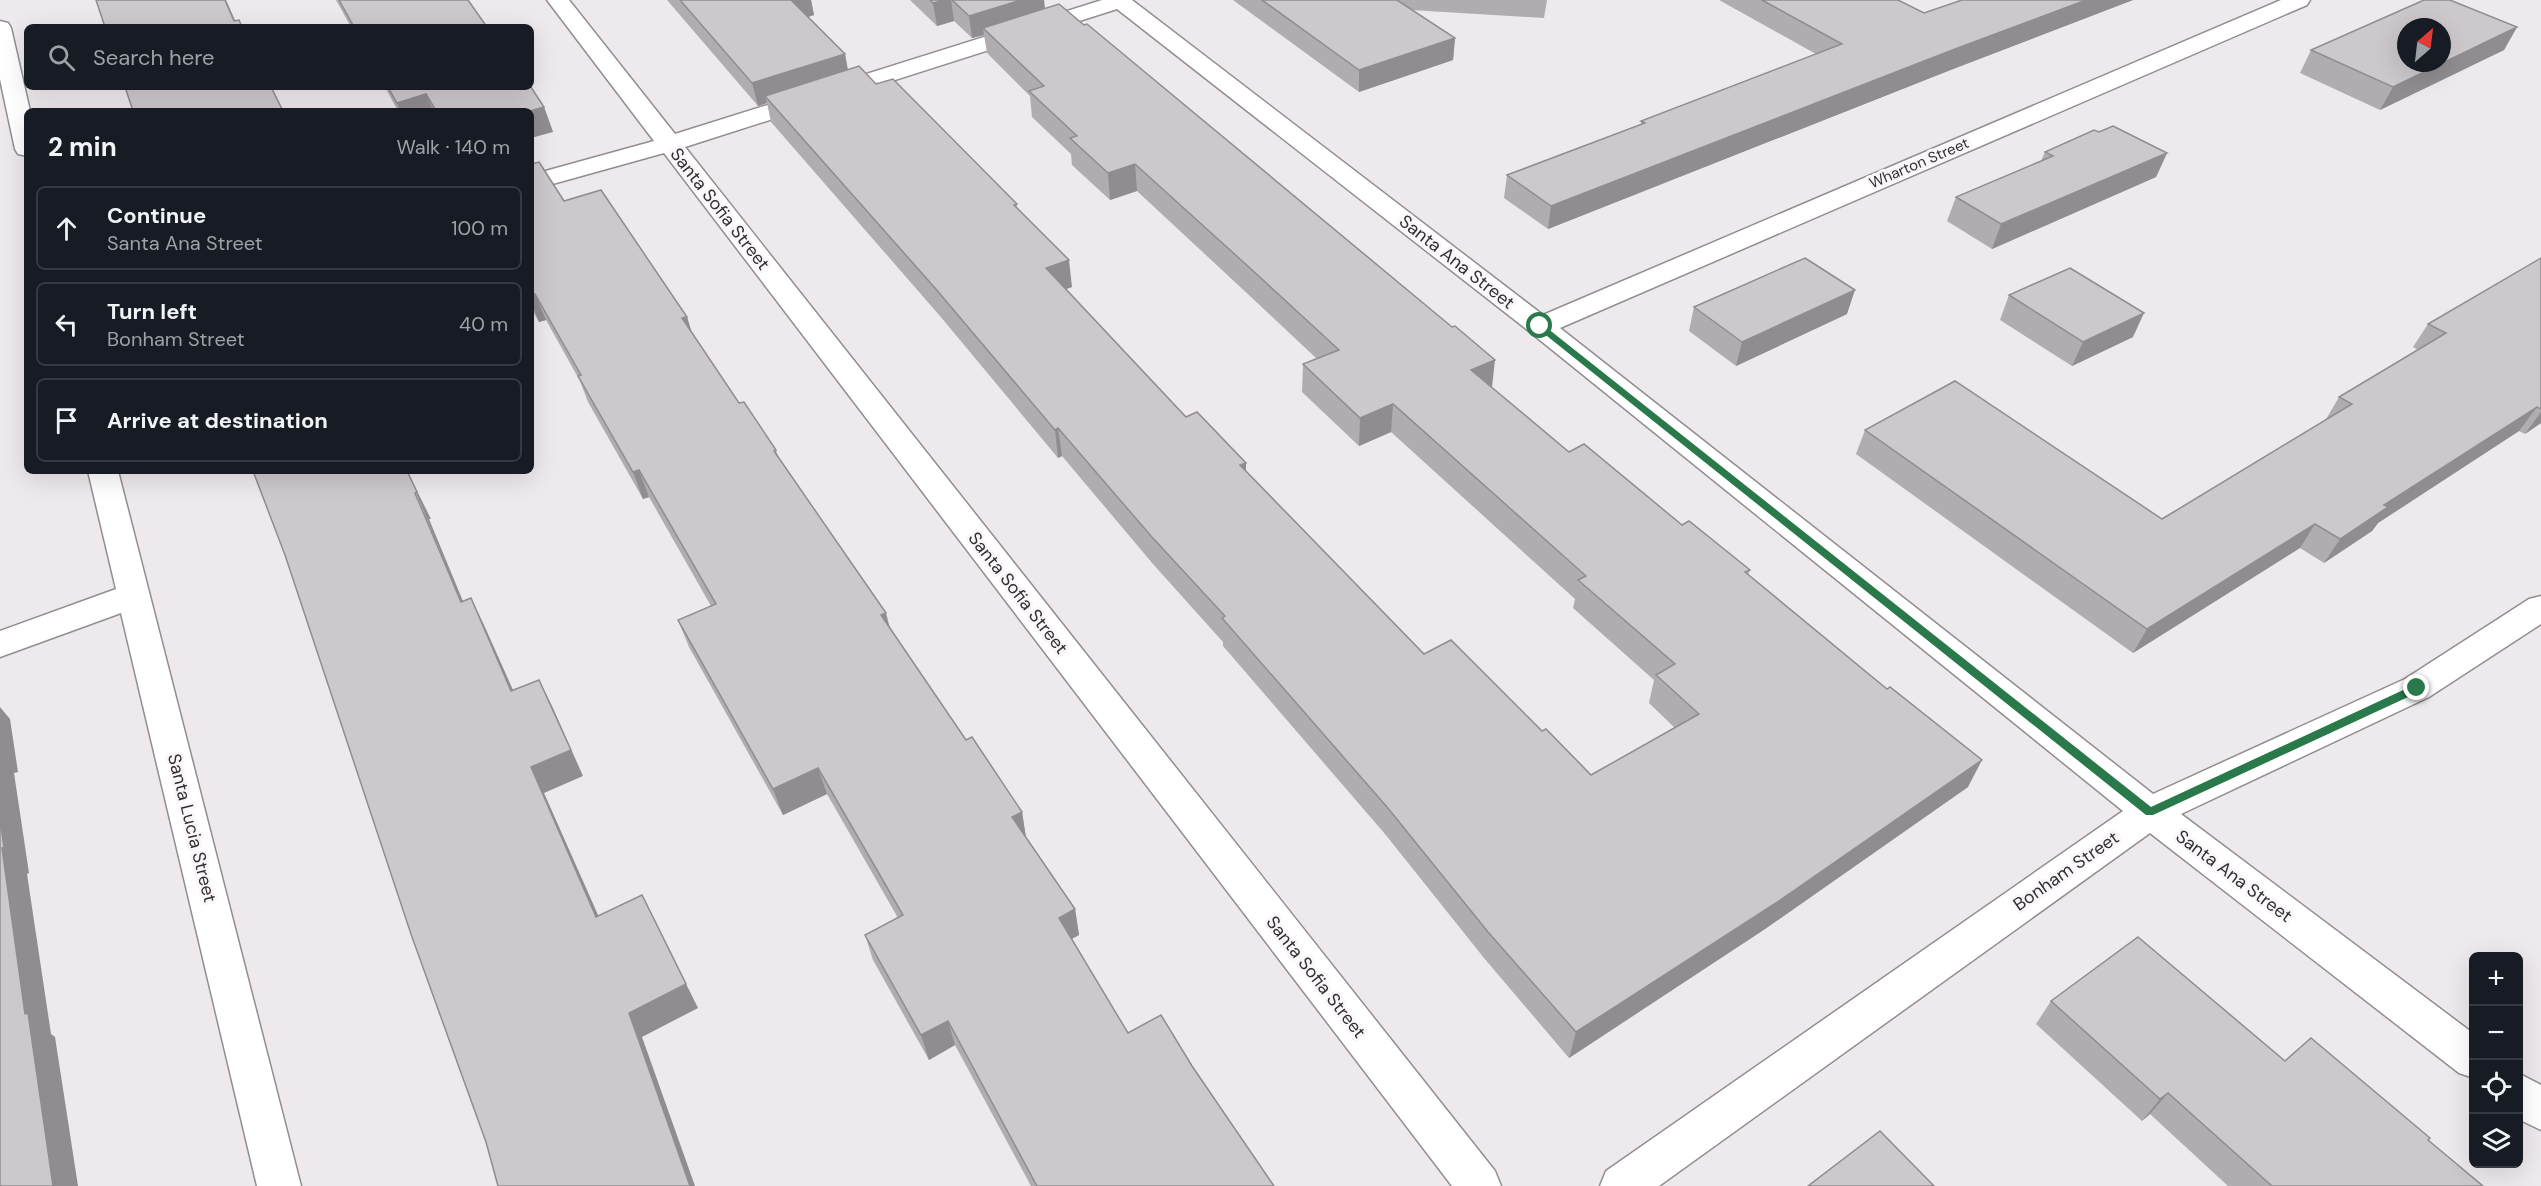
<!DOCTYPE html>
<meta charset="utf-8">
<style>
body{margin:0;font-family:"DM Sans",sans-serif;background:#242831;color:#f1f3f6}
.controls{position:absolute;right:18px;bottom:18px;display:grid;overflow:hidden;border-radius:9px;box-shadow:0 6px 24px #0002}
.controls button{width:54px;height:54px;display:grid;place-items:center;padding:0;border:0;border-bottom:2px solid #363941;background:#171b24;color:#f1f3f6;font:30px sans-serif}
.compass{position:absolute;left:2397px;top:18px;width:54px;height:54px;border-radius:50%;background:#171b24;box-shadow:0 6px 24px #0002;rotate:28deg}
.stop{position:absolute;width:18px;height:18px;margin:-14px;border:4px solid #29794a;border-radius:50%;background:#fff}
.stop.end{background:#29794a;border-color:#fff;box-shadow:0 2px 6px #0008}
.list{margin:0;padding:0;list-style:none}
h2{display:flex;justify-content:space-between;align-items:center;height:78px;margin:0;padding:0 24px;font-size:26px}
h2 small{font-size:20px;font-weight:400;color:#9ea1a6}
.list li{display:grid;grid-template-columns:39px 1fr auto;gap:18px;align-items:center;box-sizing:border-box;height:84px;margin:0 12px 12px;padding:0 12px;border:2px solid #363941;border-radius:9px}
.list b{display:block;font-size:22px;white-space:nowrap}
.list p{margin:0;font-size:20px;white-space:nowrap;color:#9ea1a6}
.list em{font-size:20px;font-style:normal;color:#9ea1a6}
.icon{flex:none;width:33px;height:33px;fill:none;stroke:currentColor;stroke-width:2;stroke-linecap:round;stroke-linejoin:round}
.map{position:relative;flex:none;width:2541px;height:1186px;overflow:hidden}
.search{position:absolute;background:#171b24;box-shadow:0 6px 24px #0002;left:24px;top:24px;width:510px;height:66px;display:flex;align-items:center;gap:15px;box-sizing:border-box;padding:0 21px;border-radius:9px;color:#9ea1a6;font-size:22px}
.panel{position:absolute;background:#171b24;box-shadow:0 6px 24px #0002;left:24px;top:108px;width:510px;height:366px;border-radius:9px}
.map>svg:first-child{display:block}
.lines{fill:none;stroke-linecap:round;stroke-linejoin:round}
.minor-casing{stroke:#928d90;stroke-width:3}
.minor{fill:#fff;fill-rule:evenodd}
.wall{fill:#b0acaf}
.shaded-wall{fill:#908c8f}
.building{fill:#cdc8cc;stroke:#908c8f;stroke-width:1.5;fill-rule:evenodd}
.route{fill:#29794a}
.labels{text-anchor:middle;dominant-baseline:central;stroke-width:6;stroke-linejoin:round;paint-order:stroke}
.far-street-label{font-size:15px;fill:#312f31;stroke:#fbf6fa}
.street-label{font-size:18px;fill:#312f31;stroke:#fbf6fa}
</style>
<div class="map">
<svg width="2541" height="1186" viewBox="0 0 2541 1186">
<rect width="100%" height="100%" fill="#eee9ec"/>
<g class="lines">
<g class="minor-casing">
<g id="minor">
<polygon points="547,0 569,0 675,134 1102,0 1132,0 1543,315 2281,0 2310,0 2307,5 1560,328 2153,794 2405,679 2529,599 2541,596 2541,624 2429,697 2181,814 2474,1034 2474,1078 2459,1073 2150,833 1659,1186 1600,1186 1606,1171 2123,811 1530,332 1117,9 685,147 1495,1171 1501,1186 1452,1186 664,153 531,190 531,175 654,141"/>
<polygon points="0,21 8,23 11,28 30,111 27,111 27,156 18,154 15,149 0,79"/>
<polygon points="88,471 118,471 301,1186 257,1186 121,613 0,657 0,631 116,589"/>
<polygon points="2518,1073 2541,1085 2541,1130 2518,1119"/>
</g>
</g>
<use href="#minor" class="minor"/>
</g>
<g class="wall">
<polygon points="336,0 468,0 487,27 351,27"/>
<polygon points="667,0 811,0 814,15 808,17 845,54 848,70 876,84 1017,204 1017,208 1072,287 1066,289 1186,417 1246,463 1246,471 1424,654 1542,731 1591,775 1675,728 1649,703 1654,680 1573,608 1575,599 1391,432 1359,446 1302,392 1303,364 1317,359 1251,297 1137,191 1110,200 1072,165 1071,154 1032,117 1030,96 987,53 984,35 972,38 954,21 937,26 910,0 1044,0 1045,8 1491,388 1569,452 1682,525 1750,570 1748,575 1968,787 1765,929 1569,1058 1484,958 1385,834 1223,646 1223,642 1153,564 1062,456 1058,458 940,316 771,122 767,103 758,106"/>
<polygon points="1233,0 1547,0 1544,18 1411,10 1455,38 1453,60 1359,92"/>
<polygon points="1719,0 1898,0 1924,13 1962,0 2133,0 1948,71 1548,229 1504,198 1507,175 1641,124 1641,121 1816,54"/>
<polygon points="2517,27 2504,50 2380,110 2300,73 2311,50"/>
<polygon points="385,87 531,87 544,107 553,132 531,111 398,111"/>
<polygon points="2099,132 2167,153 2156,177 1992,249 1947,221 1956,197 2041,161 2045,152"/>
<polygon points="531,155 534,163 564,201 687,317 691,331 739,403 776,450 778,456 890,629 966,740 1022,812 1026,837 1075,909 1079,935 1072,939 1128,1033 1192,1066 1274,1186 1031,1186 955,1045 929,1060 873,960 865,935 898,918 827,794 783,815 689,647 678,620 711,606 649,497 643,499 588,402 580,381 546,320 539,322 531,308"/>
<polygon points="2541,258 2541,423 2525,434 2519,431 2378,523 2372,531 2324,563 2300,548 2133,653 1856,454 1865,430 2162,519 2325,421 2339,397 2418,350 2413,347 2428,324"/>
<polygon points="2009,295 2133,337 2072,366 2000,320"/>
<polygon points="1694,307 1847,314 1736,366 1689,331"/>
<polygon points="2051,1001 2285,1061 2428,1140 2483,1186 2228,1186 2150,1114 2142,1121 2036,1024"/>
</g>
<g class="shaded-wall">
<polygon points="225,0 226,0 238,27 237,27"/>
<polygon points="790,0 811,0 814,15 795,21"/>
<polygon points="945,0 951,0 954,21 937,26 933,3"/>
<polygon points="1021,0 1044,0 1045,15 983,28 984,35 972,38 969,16"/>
<polygon points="2086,0 2133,0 1948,71 1548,229 1551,206 1955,49"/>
<polygon points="2517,27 2504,50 2380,110 2393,87"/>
<polygon points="1455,38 1453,60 1359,92 1359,70"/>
<polygon points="845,54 849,77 765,96 767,103 758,106 752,83"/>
<polygon points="426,94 433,111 400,111 397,103"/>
<polygon points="544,107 553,132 531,138 531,111"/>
<polygon points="2167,153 2156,177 1992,249 2001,224"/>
<polygon points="531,155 537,171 531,173"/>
<polygon points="1135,164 1137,191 1110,200 1108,173"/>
<polygon points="1069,260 1072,287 1049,295 1046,268"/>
<polygon points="1855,290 1847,314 1736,366 1742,342"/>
<polygon points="535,294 546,320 539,322 531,302 531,295"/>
<polygon points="2144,313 2133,337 2072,366 2083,342"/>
<polygon points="687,317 695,343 682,318"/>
<polygon points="1495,360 1492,387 1471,370"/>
<polygon points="1393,404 1391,432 1359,446 1360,418"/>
<polygon points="2537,407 2519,431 2378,523 2372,531 2324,563 2340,539 2384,505"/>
<polygon points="2541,412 2541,423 2525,434"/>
<polygon points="1058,428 1062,456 1058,458 1055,430"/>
<polygon points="1246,463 1246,491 1240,465"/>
<polygon points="639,470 649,497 643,499 633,472"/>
<polygon points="407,471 431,519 429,519 474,628 461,602"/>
<polygon points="2315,524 2300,548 2133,653 2147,629"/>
<polygon points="471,598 484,625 525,717 511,691"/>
<polygon points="886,613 893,640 881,615"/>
<polygon points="539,680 552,706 583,776 544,793 610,942 596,917 531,767"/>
<polygon points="0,707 10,719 18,772 14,773 29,873 27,874 51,1034 55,1037 78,1186 53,1186 25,1014 2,848 0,818"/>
<polygon points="1982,760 1968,787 1765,929 1569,1058 1576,1032"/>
<polygon points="818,768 827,794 783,815 773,789"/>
<polygon points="1022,812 1026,838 1012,817"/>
<polygon points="642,895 698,1008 642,1037 695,1186 690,1186 629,1013"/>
<polygon points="1075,909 1079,935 1063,943 1059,918"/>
<polygon points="948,1021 955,1045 929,1060 921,1035"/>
<polygon points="2168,1093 2150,1114 2142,1121 2160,1099"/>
</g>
<g class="building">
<polygon points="96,0 225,0 234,21 239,20 242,27 105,27"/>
<polygon points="339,0 468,0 487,27 354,27"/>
<polygon points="680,0 791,0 845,54 752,83"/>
<polygon points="930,0 945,0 933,3"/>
<polygon points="952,0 1021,0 969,16"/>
<polygon points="1262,0 1397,0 1455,38 1359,70"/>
<polygon points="1762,0 1898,0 1924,13 1962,0 2086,0 1955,49 1551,206 1507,175 1645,123 1641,121 1842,44"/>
<path d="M2424,0H2450L2517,27L2393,87L2311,50ZM2406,27H2442V63H2406Z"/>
<polygon points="1059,4 1084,25 1087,24 1452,327 1455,326 1495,360 1471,370 1569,452 1584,444 1682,525 1689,521 1750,570 1745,572 1887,689 1890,687 1982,760 1776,903 1576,1032 1488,932 1387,807 1222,618 1225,616 1151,536 1058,428 1055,430 935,288 765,96 859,66 876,84 893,79 1017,204 1014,205 1069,260 1046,268 1186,417 1197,412 1246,463 1240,465 1424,654 1451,640 1542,731 1546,729 1591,775 1699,714 1656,675 1675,664 1578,580 1586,576 1393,404 1360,418 1303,364 1339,350 1251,269 1135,164 1108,173 1070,138 1077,136 1029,91 1044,86 983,28"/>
<polygon points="125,87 271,87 283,111 133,111"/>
<polygon points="388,87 531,87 544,107 530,111 436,111 426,94 397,103"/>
<polygon points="2113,126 2167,153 2001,224 1956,197 2053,156 2045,152 2094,130 2099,132"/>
<polygon points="539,162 564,201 601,190 687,317 682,318 739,403 744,402 776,450 774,451 886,613 881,615 966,740 972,737 1022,812 1012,817 1075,909 1059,918 1128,1033 1161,1015 1192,1066 1274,1186 1037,1186 948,1021 921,1035 865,935 903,915 818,768 773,789 678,620 716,604 639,470 633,472 578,376 581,375 535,294 531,295 531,164"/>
<polygon points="1805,258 1855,290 1742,342 1694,307"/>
<polygon points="2541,258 2541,409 2537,407 2384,505 2388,507 2340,539 2315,524 2147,629 1865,430 1955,381 2162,519 2352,404 2339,397 2446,333 2428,324"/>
<polygon points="2070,268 2144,313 2083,342 2009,295"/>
<polygon points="253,471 407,471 417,492 415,493 461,602 471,598 511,691 539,680 571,750 531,767 596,917 642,895 686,984 629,1013 690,1186 498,1186 486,1142 412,937 285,555"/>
<polygon points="0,818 4,848 2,848 25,1014 28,1013 53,1186 0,1186"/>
<polygon points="2138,937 2285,1061 2311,1038 2430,1138 2428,1140 2483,1186 2272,1186 2168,1093 2160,1099 2051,1001"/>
<polygon points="1880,1131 1934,1186 1808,1186"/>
</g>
<polygon class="route" points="1537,324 1542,324 2151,807 2414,685 2421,685 2423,688 2421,691 2153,815 2146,815 1537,328"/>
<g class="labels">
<g class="far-street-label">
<text transform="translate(1919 163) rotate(-23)">Wharton Street</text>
</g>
<g class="street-label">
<text transform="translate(720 209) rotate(52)">Santa Sofia Street</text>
<text transform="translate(1457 262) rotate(38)">Santa Ana Street</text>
<text transform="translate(1018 593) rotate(52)">Santa Sofia Street</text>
<text transform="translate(192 828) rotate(76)">Santa Lucia Street</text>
<text transform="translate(2066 871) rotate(-35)">Bonham Street</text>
<text transform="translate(2234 876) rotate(37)">Santa Ana Street</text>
<text transform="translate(1316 977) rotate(52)">Santa Sofia Street</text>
</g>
</g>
</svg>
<div class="controls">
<button>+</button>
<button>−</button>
<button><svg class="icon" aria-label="locate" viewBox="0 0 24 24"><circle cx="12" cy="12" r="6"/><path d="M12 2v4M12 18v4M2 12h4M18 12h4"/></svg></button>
<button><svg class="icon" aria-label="layers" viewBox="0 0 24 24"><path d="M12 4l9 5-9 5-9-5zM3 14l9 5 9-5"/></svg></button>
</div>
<svg class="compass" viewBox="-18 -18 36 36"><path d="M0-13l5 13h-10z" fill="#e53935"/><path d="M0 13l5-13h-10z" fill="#9ea1a6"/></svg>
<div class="stop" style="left:1540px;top:326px"></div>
<div class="stop end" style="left:2417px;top:688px"></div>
<div class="search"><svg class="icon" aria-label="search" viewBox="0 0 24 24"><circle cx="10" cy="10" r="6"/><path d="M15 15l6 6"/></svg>Search here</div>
<section class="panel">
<h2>2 min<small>Walk · 140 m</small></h2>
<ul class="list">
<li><svg class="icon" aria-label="ahead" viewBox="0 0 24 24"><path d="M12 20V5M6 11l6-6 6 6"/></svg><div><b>Continue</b><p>Santa Ana Street</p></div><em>100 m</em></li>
<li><svg class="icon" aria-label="left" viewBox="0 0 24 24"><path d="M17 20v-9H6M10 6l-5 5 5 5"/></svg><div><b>Turn left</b><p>Bonham Street</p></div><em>40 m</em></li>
<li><svg class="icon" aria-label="arrive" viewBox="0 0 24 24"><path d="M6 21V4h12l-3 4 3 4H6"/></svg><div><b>Arrive at destination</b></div></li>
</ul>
</section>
</div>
